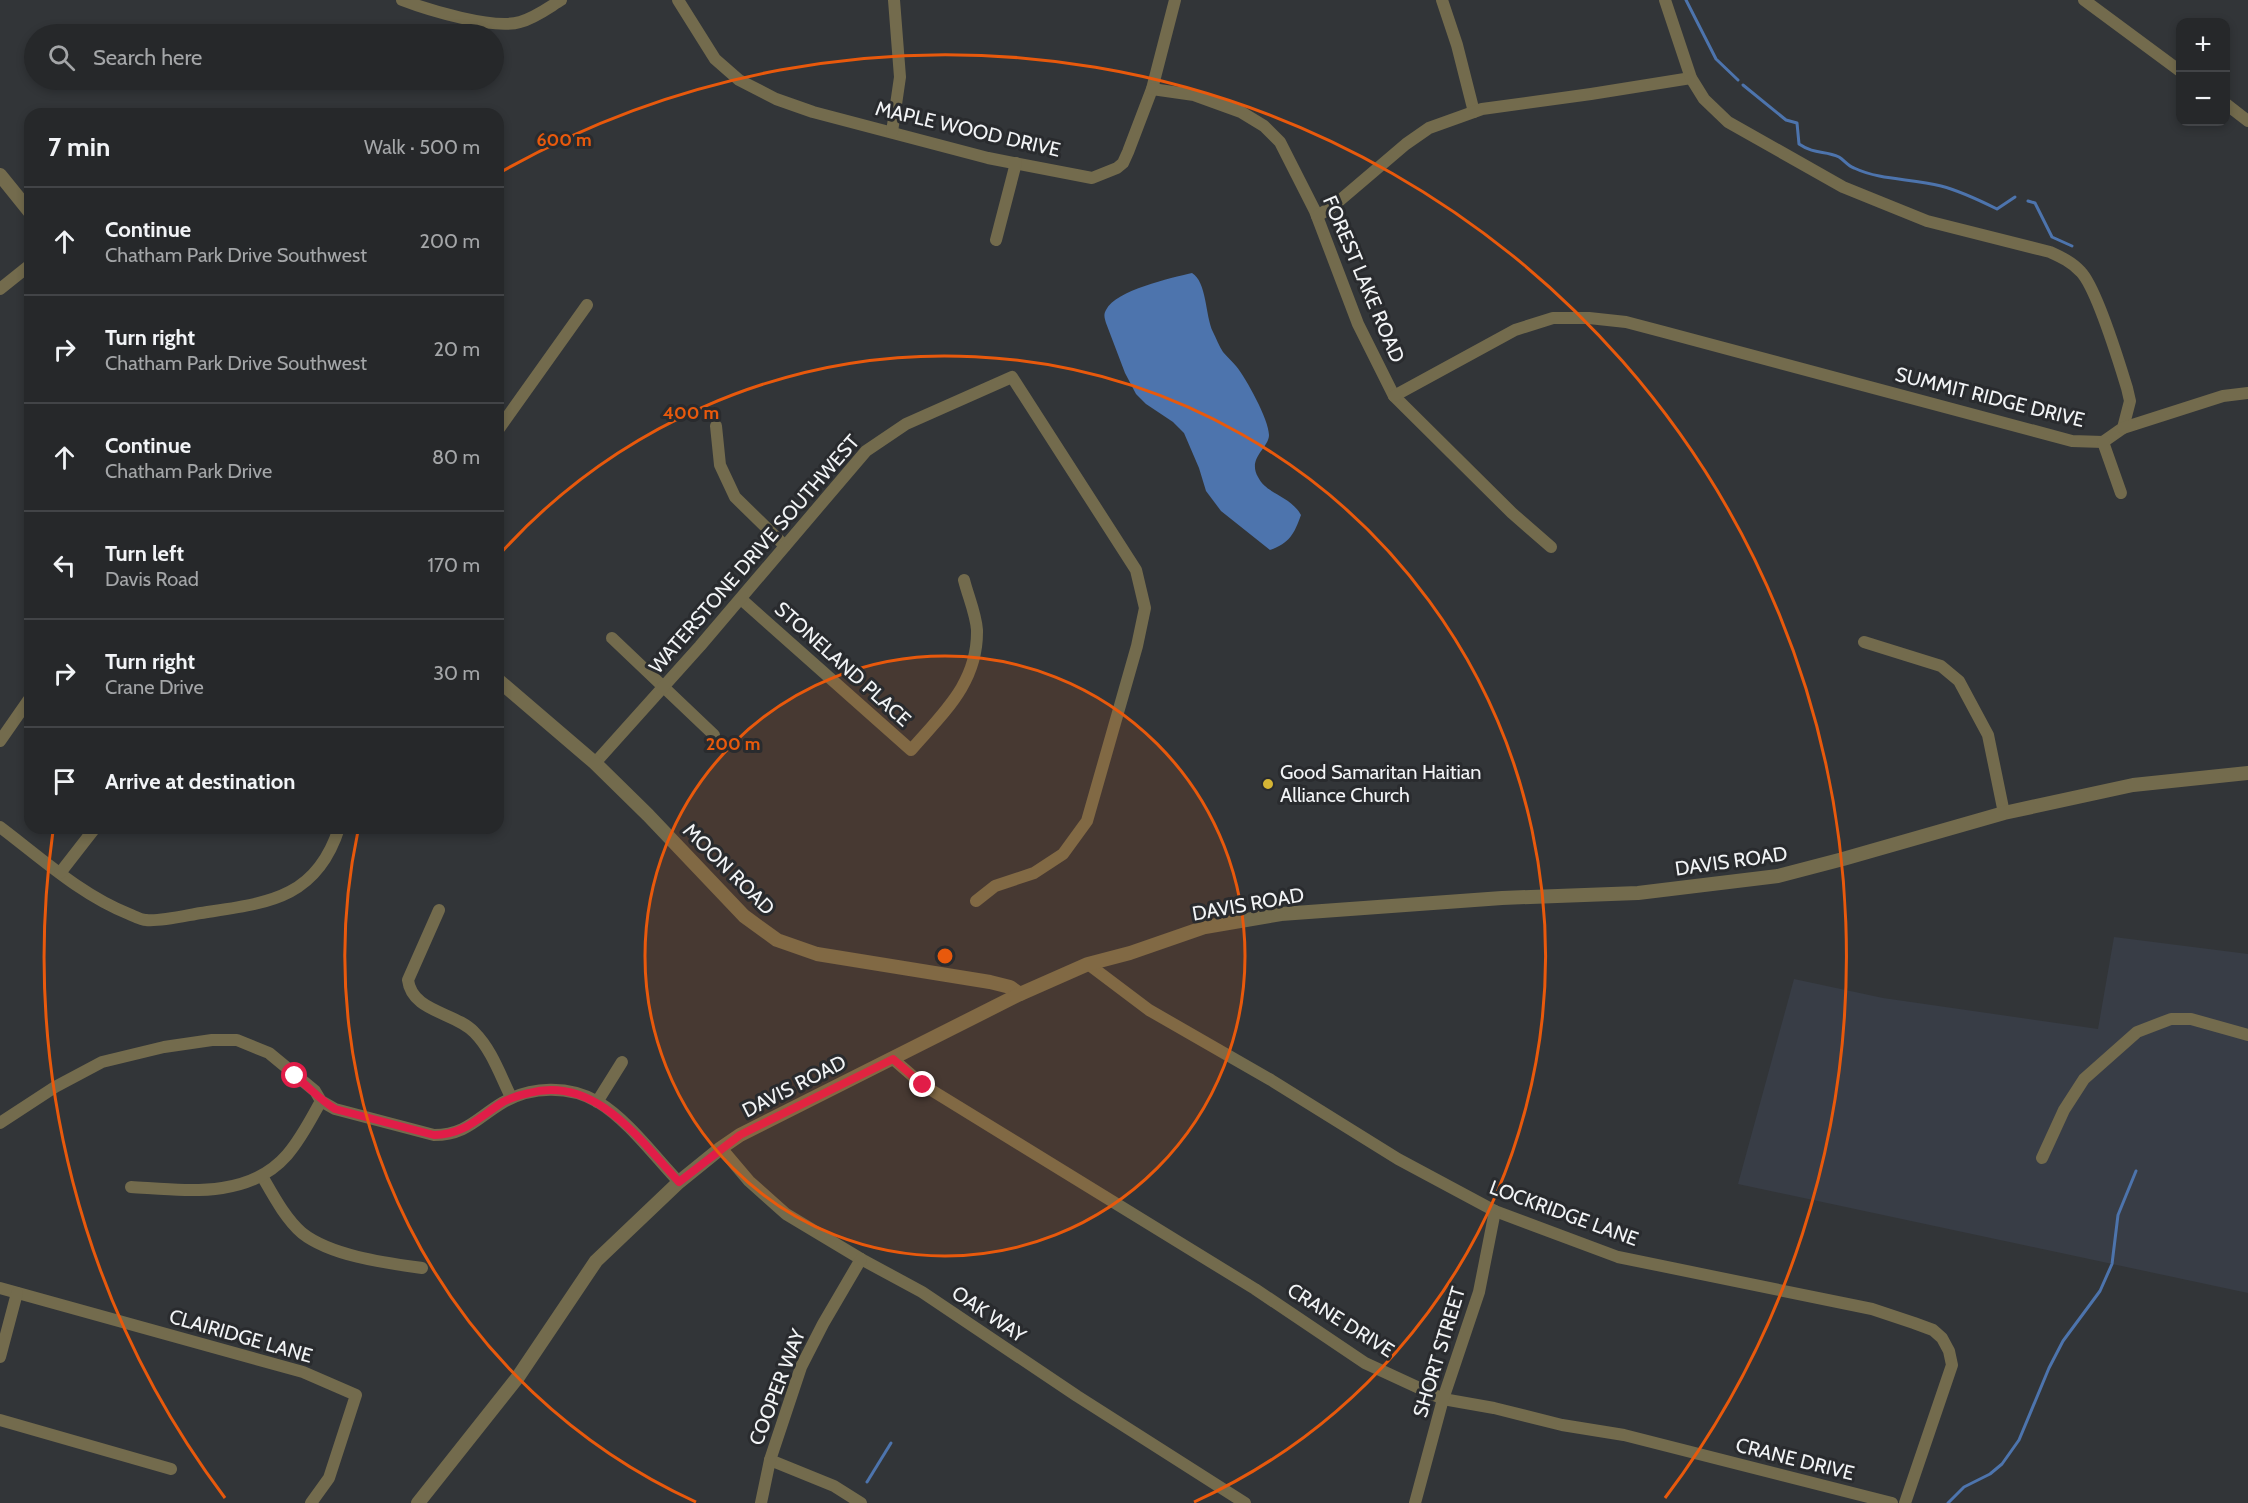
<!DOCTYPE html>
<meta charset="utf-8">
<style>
body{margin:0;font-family:Cabin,sans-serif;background:#323436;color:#f1f3f6}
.controls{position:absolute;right:18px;top:18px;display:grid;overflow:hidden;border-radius:12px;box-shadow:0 3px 9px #0003}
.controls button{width:54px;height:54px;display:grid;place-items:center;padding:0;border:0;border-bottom:2px solid #424447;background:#26282a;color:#f1f3f6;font:30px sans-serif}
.stop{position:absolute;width:18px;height:18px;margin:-14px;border:4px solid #e11d48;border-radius:50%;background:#fff}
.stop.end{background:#e11d48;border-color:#fff;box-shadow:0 2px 6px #0008}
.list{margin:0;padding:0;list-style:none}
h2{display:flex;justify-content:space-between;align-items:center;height:78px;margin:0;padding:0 24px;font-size:26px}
h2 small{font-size:20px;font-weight:400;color:#a4a6a8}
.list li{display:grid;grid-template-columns:39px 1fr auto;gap:18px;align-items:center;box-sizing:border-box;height:108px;padding:0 24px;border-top:2px solid #424447}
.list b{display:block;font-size:22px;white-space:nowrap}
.list p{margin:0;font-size:20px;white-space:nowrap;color:#a4a6a8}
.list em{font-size:20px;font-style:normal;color:#a4a6a8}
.icon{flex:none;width:33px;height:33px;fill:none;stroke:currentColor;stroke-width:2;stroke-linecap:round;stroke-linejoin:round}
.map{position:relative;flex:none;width:2248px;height:1503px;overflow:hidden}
.search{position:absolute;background:#26282a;box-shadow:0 3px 9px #0003;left:24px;top:24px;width:480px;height:66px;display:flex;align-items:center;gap:15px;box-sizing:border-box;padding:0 21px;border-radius:33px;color:#a4a6a8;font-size:22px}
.panel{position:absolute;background:#26282a;box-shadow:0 3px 9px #0003;left:24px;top:108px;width:480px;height:726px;border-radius:18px}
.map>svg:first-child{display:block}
.built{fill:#383d46}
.water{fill:#4d74ad}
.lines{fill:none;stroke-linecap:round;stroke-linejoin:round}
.stream{stroke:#4d74ad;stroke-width:3}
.minor{stroke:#736b4d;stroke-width:12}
.tertiary{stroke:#736b4d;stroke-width:14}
.route{stroke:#e11d48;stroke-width:8}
.ring{fill:none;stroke:#e8590c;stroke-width:3}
.poi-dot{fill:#d5b535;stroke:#292b2e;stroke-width:2}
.labels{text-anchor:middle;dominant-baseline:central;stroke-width:6;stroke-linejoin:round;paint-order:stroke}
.street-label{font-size:20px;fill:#f2f4f6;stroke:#292b2e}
.poi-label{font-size:20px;fill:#f2f4f6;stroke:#292b2e;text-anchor:start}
.centre{fill:#e8590c;stroke:#292b2e;stroke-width:3}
.ring-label{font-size:18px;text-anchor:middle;font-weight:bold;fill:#e8590c;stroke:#292b2e;stroke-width:6;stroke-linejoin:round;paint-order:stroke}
</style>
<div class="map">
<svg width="2248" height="1503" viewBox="0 0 2248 1503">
<rect width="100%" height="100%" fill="#323538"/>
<polygon class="built" points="2114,937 2248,954 2248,1293 1738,1184 1794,979 1883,998 2098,1029"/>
<path class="water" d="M1192,273C1207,282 1205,315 1213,332C1216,338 1219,346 1223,352C1227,357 1232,361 1236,366C1246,378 1269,420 1269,435C1269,448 1247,458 1258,477C1267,495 1290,495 1301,515C1294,534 1290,543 1270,550L1221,511L1206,491L1199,468L1184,433L1173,422L1146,404L1136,394L1125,373L1106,323C1105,319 1103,315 1106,310C1116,290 1171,278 1192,273Z"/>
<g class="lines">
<g class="stream">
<polyline points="1686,0 1716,59 1738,80"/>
<path d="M1743,85L1786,120L1797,123L1799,144C1815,155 1825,150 1839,157C1844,160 1848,166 1854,168C1882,181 1911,178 1941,186C1960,191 1979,200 1997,209L2015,197"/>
<polyline points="2028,201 2035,203 2052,237 2072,246"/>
<polyline points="867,1482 891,1443"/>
<polyline points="1948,1503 1964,1487 1990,1474 2002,1464 2019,1440 2049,1368 2063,1341 2100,1291 2112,1264 2118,1215 2136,1171"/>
</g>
<g class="minor">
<path d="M402,0C428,10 494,30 520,22C535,18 548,8 561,0"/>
<polyline points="678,0 715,59 739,80 776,99 813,112 988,158 1092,178 1117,168 1123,163 1128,152 1152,89 1175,0"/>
<polyline points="1442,0 1457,45 1474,112"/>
<polyline points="2084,0 2180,71"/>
<polyline points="1152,89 1194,95 1241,112 1264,126 1280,142 1315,211 1358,324 1394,396 1512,513 1551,547"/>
<polyline points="2226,104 2248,121"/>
<polyline points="892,132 900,77 894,0"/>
<polyline points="1317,216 1332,207 1406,144 1429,128 1482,109 1591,94 1691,78"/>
<polyline points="996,240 1016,163"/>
<polyline points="0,289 30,265"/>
<path d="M1394,396L1515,330L1553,318H1589L1626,322L1664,332L2072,441L2103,442L2123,428L2130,401L2127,388C2119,362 2097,289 2081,272C2072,262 2061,257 2050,252L1927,221L1880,202L1843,187L1728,122L1704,99L1691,78L1665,0"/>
<polyline points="716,426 720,465 735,497 785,546"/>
<polyline points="2123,428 2223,396 2248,393"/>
<polyline points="498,430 587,305"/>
<polyline points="2103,442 2121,493"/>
<path d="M741,599L911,750C943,713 978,683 977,630C976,614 968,596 964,580"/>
<polyline points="612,638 714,735"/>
<polyline points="1864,642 1941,666 1959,681 1988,735 2004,813"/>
<polyline points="0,741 30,698"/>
<polyline points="595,763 700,646 866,451 906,424 1012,377 1136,570 1145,608 1137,646 1087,821 1063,854 1034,873 995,886 976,901"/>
<path d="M0,827C41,858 81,895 129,914C134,916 141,920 146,920C159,922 188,915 201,913C266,903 316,900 339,828"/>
<polyline points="60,873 95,828"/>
<path d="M439,910L408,980C412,1012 455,1012 474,1032C492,1050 500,1075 511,1097"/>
<polyline points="1088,964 1149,1010 1271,1080 1398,1159 1495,1211 1618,1257 1872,1309 1914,1323 1933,1330 1942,1338 1949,1351 1952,1365 1905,1503"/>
<polyline points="893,1059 923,1085 1255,1289 1365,1363 1443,1399 1494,1408 1562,1425 1624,1435 1892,1503"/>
<polyline points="597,1102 622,1062"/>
<path d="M0,1123L55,1087L102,1062L164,1047L212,1040H237L269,1053L315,1091L321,1101L335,1109L434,1135C466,1135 477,1118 502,1103C531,1086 569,1085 598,1102C628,1120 655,1157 679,1182"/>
<polyline points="721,1148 749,1181 786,1214 861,1259 922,1292 1077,1396 1245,1503"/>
<polyline points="2042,1158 2064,1110 2084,1079 2137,1032 2171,1019 2191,1019 2248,1035"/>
<path d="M262,1176C273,1195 285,1218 302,1233C331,1256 386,1263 422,1268"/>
<path d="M131,1187C183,1190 248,1200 287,1155C301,1139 311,1119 321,1101"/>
<polyline points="0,1288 303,1372 356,1395 329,1478 311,1503"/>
<polyline points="0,1357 17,1293"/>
<polyline points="0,1420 171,1469"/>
<polyline points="770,1460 834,1486 861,1503"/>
<polyline points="761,1503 770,1460 801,1367 823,1324 861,1259"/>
<polyline points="1415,1503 1443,1399 1479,1292 1495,1211"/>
</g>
<g class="tertiary">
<polyline points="0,175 30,212"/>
<polyline points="498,680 595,763 648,815 744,916 777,940 817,954 990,982 1010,987 1020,994"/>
<polyline points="418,1503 518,1377 596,1261 679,1182 721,1148 740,1135 1020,994 1088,964 1130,953 1205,927 1281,914 1502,898 1638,893 1778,876 1843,859 2004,813 2133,785 2248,773"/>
</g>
</g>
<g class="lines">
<path class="route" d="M295,1076C309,1087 320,1100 335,1109L434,1135C464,1135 479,1117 503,1102C512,1097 520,1095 529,1093C595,1075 640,1140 679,1182L740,1135L893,1059L923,1085"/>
</g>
<circle cx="945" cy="956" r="300" fill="#e8590c" fill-opacity=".12"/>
<g class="ring">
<circle cx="945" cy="956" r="300"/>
<path d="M696 1502A600 600 0 0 1 358 831M499 555A600 600 0 1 1 1194 1502"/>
<path d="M225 1498A901 901 0 0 1 53 831M501 172A901 901 0 0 1 1665 1498"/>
</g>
<circle class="poi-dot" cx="1268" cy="784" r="6"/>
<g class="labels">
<g class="street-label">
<text transform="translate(968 129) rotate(13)">MAPLE WOOD DRIVE</text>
<text transform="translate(1364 279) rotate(67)">FOREST LAKE ROAD</text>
<text transform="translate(1990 397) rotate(14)">SUMMIT RIDGE DRIVE</text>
<text transform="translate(754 554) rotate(-49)">WATERSTONE DRIVE SOUTHWEST</text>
<text transform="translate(843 664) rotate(42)">STONELAND PLACE</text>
<text transform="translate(1731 861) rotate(-8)">DAVIS ROAD</text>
<text transform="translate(729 869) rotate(45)">MOON ROAD</text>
<text transform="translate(1248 904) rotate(-10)">DAVIS ROAD</text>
<text transform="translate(794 1086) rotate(-27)">DAVIS ROAD</text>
<text transform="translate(1564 1213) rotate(20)">LOCKRIDGE LANE</text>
<text transform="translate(989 1314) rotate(34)">OAK WAY</text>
<text transform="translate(1341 1320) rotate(32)">CRANE DRIVE</text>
<text transform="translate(241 1336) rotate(16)">CLAIRIDGE LANE</text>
<text transform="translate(1439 1352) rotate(-73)">SHORT STREET</text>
<text transform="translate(777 1387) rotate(-69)">COOPER WAY</text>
<text transform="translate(1795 1459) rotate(14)">CRANE DRIVE</text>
</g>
<g class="poi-label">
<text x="1280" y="772">Good Samaritan Haitian<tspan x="1280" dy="23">Alliance Church</tspan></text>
</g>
</g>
<circle cx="945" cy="956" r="9" class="centre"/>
<g class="ring-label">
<text x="564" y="146">600 m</text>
<text x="691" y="419">400 m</text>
<text x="733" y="750">200 m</text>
</g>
</svg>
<div class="controls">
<button>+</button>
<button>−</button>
</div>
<div class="stop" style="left:295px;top:1076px"></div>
<div class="stop end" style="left:923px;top:1085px"></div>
<div class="search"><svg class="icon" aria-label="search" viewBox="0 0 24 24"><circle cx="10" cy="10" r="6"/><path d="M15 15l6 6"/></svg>Search here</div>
<section class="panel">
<h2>7 min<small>Walk · 500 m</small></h2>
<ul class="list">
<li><svg class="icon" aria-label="ahead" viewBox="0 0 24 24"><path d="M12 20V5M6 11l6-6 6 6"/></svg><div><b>Continue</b><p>Chatham Park Drive Southwest</p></div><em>200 m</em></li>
<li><svg class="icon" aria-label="right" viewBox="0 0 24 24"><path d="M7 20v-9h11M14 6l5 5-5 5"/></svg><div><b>Turn right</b><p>Chatham Park Drive Southwest</p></div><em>20 m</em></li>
<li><svg class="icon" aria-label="ahead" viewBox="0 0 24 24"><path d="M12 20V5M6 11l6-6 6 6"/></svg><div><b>Continue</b><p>Chatham Park Drive</p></div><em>80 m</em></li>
<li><svg class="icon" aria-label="left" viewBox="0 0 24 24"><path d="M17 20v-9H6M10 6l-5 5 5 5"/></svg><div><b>Turn left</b><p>Davis Road</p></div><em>170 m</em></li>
<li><svg class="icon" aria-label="right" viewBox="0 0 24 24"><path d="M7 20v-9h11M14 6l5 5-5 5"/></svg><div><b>Turn right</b><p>Crane Drive</p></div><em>30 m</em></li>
<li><svg class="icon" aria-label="arrive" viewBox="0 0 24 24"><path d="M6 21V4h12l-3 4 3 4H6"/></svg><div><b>Arrive at destination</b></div></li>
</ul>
</section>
</div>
